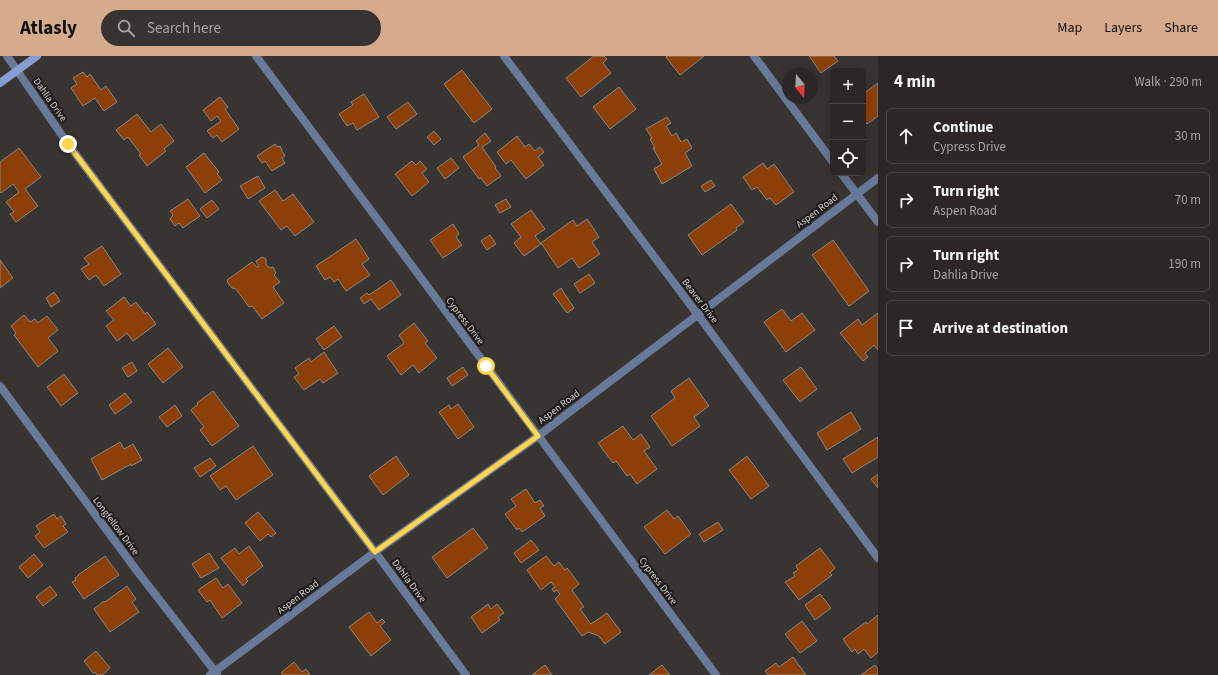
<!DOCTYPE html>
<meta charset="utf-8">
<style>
body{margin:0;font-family:"Source Sans 3",sans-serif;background:#363332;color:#f1f3f6}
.controls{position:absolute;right:12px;top:12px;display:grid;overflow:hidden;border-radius:6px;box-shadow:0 4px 16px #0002}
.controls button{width:36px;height:36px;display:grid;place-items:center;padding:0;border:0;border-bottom:1px solid #464443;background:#2a2726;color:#f1f3f6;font:20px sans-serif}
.compass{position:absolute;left:782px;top:12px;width:36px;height:36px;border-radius:50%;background:#2a2726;box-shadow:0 4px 16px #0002;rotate:162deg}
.stop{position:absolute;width:12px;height:12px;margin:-9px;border:3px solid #ffd54a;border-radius:50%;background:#fff}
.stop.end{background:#ffd54a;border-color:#fff;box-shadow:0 1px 4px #0008}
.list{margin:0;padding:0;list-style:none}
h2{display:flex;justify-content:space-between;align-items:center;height:52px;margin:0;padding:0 16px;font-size:17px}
h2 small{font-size:13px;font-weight:400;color:#a5a5a7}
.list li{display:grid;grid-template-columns:26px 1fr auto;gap:12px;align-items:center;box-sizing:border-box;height:56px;margin:0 8px 8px;padding:0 8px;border:1px solid #464443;border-radius:6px}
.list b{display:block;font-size:15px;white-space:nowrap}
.list p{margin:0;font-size:13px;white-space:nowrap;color:#a5a5a7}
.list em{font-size:13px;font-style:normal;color:#a5a5a7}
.icon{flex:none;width:22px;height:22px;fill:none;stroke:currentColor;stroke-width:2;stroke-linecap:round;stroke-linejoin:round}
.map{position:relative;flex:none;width:878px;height:619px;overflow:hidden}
header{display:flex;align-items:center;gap:24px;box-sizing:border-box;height:56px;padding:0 20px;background:#d6ab8b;color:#111}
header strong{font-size:19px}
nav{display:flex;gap:22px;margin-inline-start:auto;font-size:14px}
.search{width:280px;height:36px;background:#363332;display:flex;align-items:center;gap:10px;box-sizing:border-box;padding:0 14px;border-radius:22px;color:#a5a5a7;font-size:15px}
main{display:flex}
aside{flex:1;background:#2a2726}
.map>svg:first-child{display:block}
.building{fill:#8c4008;stroke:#8c8785}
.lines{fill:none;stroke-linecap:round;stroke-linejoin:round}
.street{stroke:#697999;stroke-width:8}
.secondary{stroke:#869ed2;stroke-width:8}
.route{stroke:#ffd54a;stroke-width:5}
.labels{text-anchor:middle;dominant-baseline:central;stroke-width:4;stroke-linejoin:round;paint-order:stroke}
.street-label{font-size:10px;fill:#dad7d6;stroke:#1e1c1b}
</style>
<header>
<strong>Atlasly</strong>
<div class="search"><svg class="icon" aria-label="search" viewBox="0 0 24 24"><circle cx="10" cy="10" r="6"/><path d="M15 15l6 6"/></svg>Search here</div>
<nav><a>Map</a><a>Layers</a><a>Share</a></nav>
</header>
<main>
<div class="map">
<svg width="878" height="619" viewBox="0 0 878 619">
<rect width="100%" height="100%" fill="#383432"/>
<g class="building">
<polygon points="594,0 604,0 607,3 603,7 611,17 581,41 566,22"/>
<polygon points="667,0 704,0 680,19 666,1"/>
<polygon points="809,0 834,0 838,5 821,17"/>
<polygon points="462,14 492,53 474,67 444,28"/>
<polygon points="83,16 87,21 90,18 101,34 106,30 117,46 104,55 95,42 83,50 71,32 77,28 73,22"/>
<polygon points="878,27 878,60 867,68 863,62 863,38"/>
<polygon points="619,31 636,53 610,73 593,51"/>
<polygon points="364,38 379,61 357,74 353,67 347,70 339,58 353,49 351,46"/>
<polygon points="220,41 228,51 225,53 239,73 222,86 217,79 213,82 207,75 221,65 217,60 211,65 203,54"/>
<polygon points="408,46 417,58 396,73 387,61"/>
<polygon points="137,58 151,76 161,68 174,85 164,93 166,95 147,110 139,99 141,98 128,81 124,84 116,74"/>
<polygon points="667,61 671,67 666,70 672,80 676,77 681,86 687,83 692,92 685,97 692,110 662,128 654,113 662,108 653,92 655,92 650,83 652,82 646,73"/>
<polygon points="434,75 441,83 434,89 427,81"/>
<polygon points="485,77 491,85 482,91 496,111 495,112 501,120 487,130 481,122 479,123 463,101 479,89 476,85"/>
<polygon points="517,80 525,91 529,88 535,95 540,91 544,96 538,101 544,109 526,123 511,104 506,108 497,96"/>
<polygon points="275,88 277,91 280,90 282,94 282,95 285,100 282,102 285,107 272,115 265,105 262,107 257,100"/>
<polygon points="19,92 41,121 25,133 38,150 16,166 10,158 14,156 6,146 19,136 13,128 1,137 0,136 0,106"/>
<polygon points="204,97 219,116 217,118 222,124 205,137 186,111"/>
<polygon points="451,102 459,112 445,123 437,112"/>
<polygon points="412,105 416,109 420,105 427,113 422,117 429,126 412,140 395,118"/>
<polygon points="763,107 767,113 774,108 794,136 776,149 770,142 767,144 757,131 752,134 743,121"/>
<polygon points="258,120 265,132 248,143 240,130"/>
<polygon points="711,124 715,130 705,136 701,130"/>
<polygon points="275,134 283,145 293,138 314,166 295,180 287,170 281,174 259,145"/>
<polygon points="188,143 200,160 183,172 179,167 175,170 170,163 173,159 170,155"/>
<polygon points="506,143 511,151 500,157 495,149"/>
<polygon points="212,144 219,153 207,162 200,153"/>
<polygon points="731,148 744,166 736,172 737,174 702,199 688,179"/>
<polygon points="531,154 545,173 535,180 541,188 524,200 514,187 521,181 511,168"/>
<polygon points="587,163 599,181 592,186 600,198 579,212 572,202 558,212 541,187 573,164 577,170"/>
<polygon points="453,168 459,178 456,181 462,189 443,202 430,184"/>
<polygon points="490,179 496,188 487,194 481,185"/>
<polygon points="356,183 369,203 362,208 370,219 346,235 338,223 334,226 330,221 325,224 316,210"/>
<polygon points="833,184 869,235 849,250 812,199"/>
<polygon points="102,190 121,218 104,230 96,219 89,224 81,213 89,208 84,202"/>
<polygon points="262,201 266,203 266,209 270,212 273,211 276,217 274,219 280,226 273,231 284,247 262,263 252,250 249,251 236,233 232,232 228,227 227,224 252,206 257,211 259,211 256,205"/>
<polygon points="0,204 13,222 0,232"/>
<polygon points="589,218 595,227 580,237 574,228"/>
<polygon points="391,224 401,239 379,254 371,243 364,248 360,242 367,237 369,239"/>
<polygon points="561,232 574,252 567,257 553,238"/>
<polygon points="54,236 60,245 51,251 46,242"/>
<polygon points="124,241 131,250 136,246 145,258 147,256 156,268 133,285 127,277 117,285 106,270 114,264 106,255"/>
<polygon points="782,253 791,265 802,257 815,274 786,296 764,266"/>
<polygon points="878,257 878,294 874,289 865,297 868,301 863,305 840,277 858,263 862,269"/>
<polygon points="24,259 30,266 35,263 38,267 47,260 58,274 48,282 58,295 38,311 14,279 16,277 11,270"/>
<polygon points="414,267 428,285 425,287 437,302 419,317 413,309 401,319 387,300 404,287 399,279"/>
<polygon points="334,270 342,281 324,294 316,283"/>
<polygon points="168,292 183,311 163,327 148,308"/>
<polygon points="324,296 338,317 323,327 320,323 304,334 294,321 299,318 295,312 309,302 311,306"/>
<polygon points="132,306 137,315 128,321 122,312"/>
<polygon points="463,311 468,319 452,330 447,322"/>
<polygon points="801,311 817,333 800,346 783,324"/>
<polygon points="64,318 78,337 61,350 47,331"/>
<polygon points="689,322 709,350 694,361 700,370 672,390 651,360 675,342 671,335"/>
<polygon points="213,335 239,370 212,390 200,374 204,371 191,354 198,348 197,347"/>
<polygon points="125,337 132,346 115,358 109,349"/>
<polygon points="458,348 474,371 458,383 439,356 449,349 451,353"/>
<polygon points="175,349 182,360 167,371 159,361"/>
<polygon points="851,356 861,373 827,394 817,377"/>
<polygon points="623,370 633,384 641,378 650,391 644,395 657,413 637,428 630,418 627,420 616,405 613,407 598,387"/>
<polygon points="878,381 878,401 852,417 843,403"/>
<polygon points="120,386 124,393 133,388 142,404 131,410 131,408 102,424 91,403"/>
<polygon points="253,390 273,419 236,444 226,430 220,434 210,420"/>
<polygon points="396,400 409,419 383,439 369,420"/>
<polygon points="747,400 769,430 751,443 729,414"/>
<polygon points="210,402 216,410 200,421 194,412"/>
<polygon points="878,418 878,432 871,423"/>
<polygon points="526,433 535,447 540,444 544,450 540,452 545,460 522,476 519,472 517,474 505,458 516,450 511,443"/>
<polygon points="667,454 674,463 678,460 691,478 665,498 644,471"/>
<polygon points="258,456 276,477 271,481 268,478 260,485 245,467"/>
<polygon points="54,458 57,463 61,460 66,468 63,470 68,476 44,492 35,480 40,476 36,470"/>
<polygon points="718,466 723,474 704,486 699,478"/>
<polygon points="473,472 488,492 447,522 432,501"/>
<polygon points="531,484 539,494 521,507 514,497"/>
<polygon points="249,490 263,510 246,523 248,525 243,530 221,502 235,492 239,498"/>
<polygon points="820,492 835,512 830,517 832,519 799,544 785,526 795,520 793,517 798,514 796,510"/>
<polygon points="209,497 219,512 201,522 192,508"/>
<polygon points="34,498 43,509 28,522 19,511"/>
<polygon points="105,500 119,519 84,543 72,526 76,524 75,522 79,519 78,519"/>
<polygon points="546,500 554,510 559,506 565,514 567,512 579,528 572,534 584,551 580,553 591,568 607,557 621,576 605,588 599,580 588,576 582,580 555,543 560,538 557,534 554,536 552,533 555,531 551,526 541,534 527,514"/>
<polygon points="216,522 223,532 228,528 242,547 222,562 210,544 207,546 198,534"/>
<polygon points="50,530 57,539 43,550 36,541"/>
<polygon points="127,530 136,543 132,546 139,556 110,576 94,553 104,545 105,546"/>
<polygon points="820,538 831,552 815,564 805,549"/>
<polygon points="488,548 491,553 497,548 504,557 498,561 500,564 482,577 471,561"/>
<polygon points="369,556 377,567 382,563 385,566 380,570 391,584 371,600 349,571"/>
<polygon points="878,559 878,596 871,602 864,593 858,598 855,593 852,596 843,583 866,566 867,568"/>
<polygon points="802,565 817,585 800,597 785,578"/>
<polygon points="96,595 110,612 102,619 97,619 95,616 93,617 84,605"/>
<polygon points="793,601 806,619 768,619 765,615 776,607 779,611"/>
<polygon points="294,606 302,616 306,613 310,619 283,619 281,617"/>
<polygon points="545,609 552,619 532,619"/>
<polygon points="662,609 670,619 649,619"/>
<polygon points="875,609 878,613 878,619 861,619"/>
</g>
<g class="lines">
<g class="street">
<polyline points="7,0 68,88 375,496 466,619"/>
<path d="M256,0C408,207 562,413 716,619"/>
<polyline points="504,0 698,259 878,502"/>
<polyline points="754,0 833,106"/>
<polyline points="841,117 878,166"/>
<polyline points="0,330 137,515 217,618"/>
<polyline points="210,619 375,496 538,380 878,122"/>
</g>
<polyline class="secondary" points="0,27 37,0"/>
</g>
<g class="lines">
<polyline class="route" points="68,88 375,496 538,380 486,310"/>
</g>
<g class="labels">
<g class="street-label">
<text transform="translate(50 44) rotate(55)">Dahlia Drive</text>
<text transform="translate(817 155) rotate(-37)">Aspen Road</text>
<text transform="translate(700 245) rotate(53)">Beaver Drive</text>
<text transform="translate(465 265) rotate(53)">Cypress Drive</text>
<text transform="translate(559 351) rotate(-37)">Aspen Road</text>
<text transform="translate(116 470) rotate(53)">Longfellow Drive</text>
<text transform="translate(409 525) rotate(54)">Dahlia Drive</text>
<text transform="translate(658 525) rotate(53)">Cypress Drive</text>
<text transform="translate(298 541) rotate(-37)">Aspen Road</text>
</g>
</g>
</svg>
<div class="controls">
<button>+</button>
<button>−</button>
<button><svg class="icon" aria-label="locate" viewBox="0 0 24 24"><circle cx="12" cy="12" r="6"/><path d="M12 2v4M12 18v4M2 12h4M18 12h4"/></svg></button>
</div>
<svg class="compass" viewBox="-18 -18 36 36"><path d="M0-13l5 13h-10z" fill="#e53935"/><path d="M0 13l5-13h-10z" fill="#a5a5a7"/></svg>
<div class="stop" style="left:486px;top:310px"></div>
<div class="stop end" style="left:68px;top:88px"></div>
</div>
<aside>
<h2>4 min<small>Walk · 290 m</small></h2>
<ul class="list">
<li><svg class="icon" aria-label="ahead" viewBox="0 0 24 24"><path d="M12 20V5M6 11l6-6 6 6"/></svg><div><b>Continue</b><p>Cypress Drive</p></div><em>30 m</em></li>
<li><svg class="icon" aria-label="right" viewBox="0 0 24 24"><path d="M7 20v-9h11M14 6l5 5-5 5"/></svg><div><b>Turn right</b><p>Aspen Road</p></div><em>70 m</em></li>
<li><svg class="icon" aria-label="right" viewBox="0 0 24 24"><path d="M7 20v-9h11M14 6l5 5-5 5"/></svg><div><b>Turn right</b><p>Dahlia Drive</p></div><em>190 m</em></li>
<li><svg class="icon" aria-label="arrive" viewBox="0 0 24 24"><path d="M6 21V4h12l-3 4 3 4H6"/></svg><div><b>Arrive at destination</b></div></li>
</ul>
</aside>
</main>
